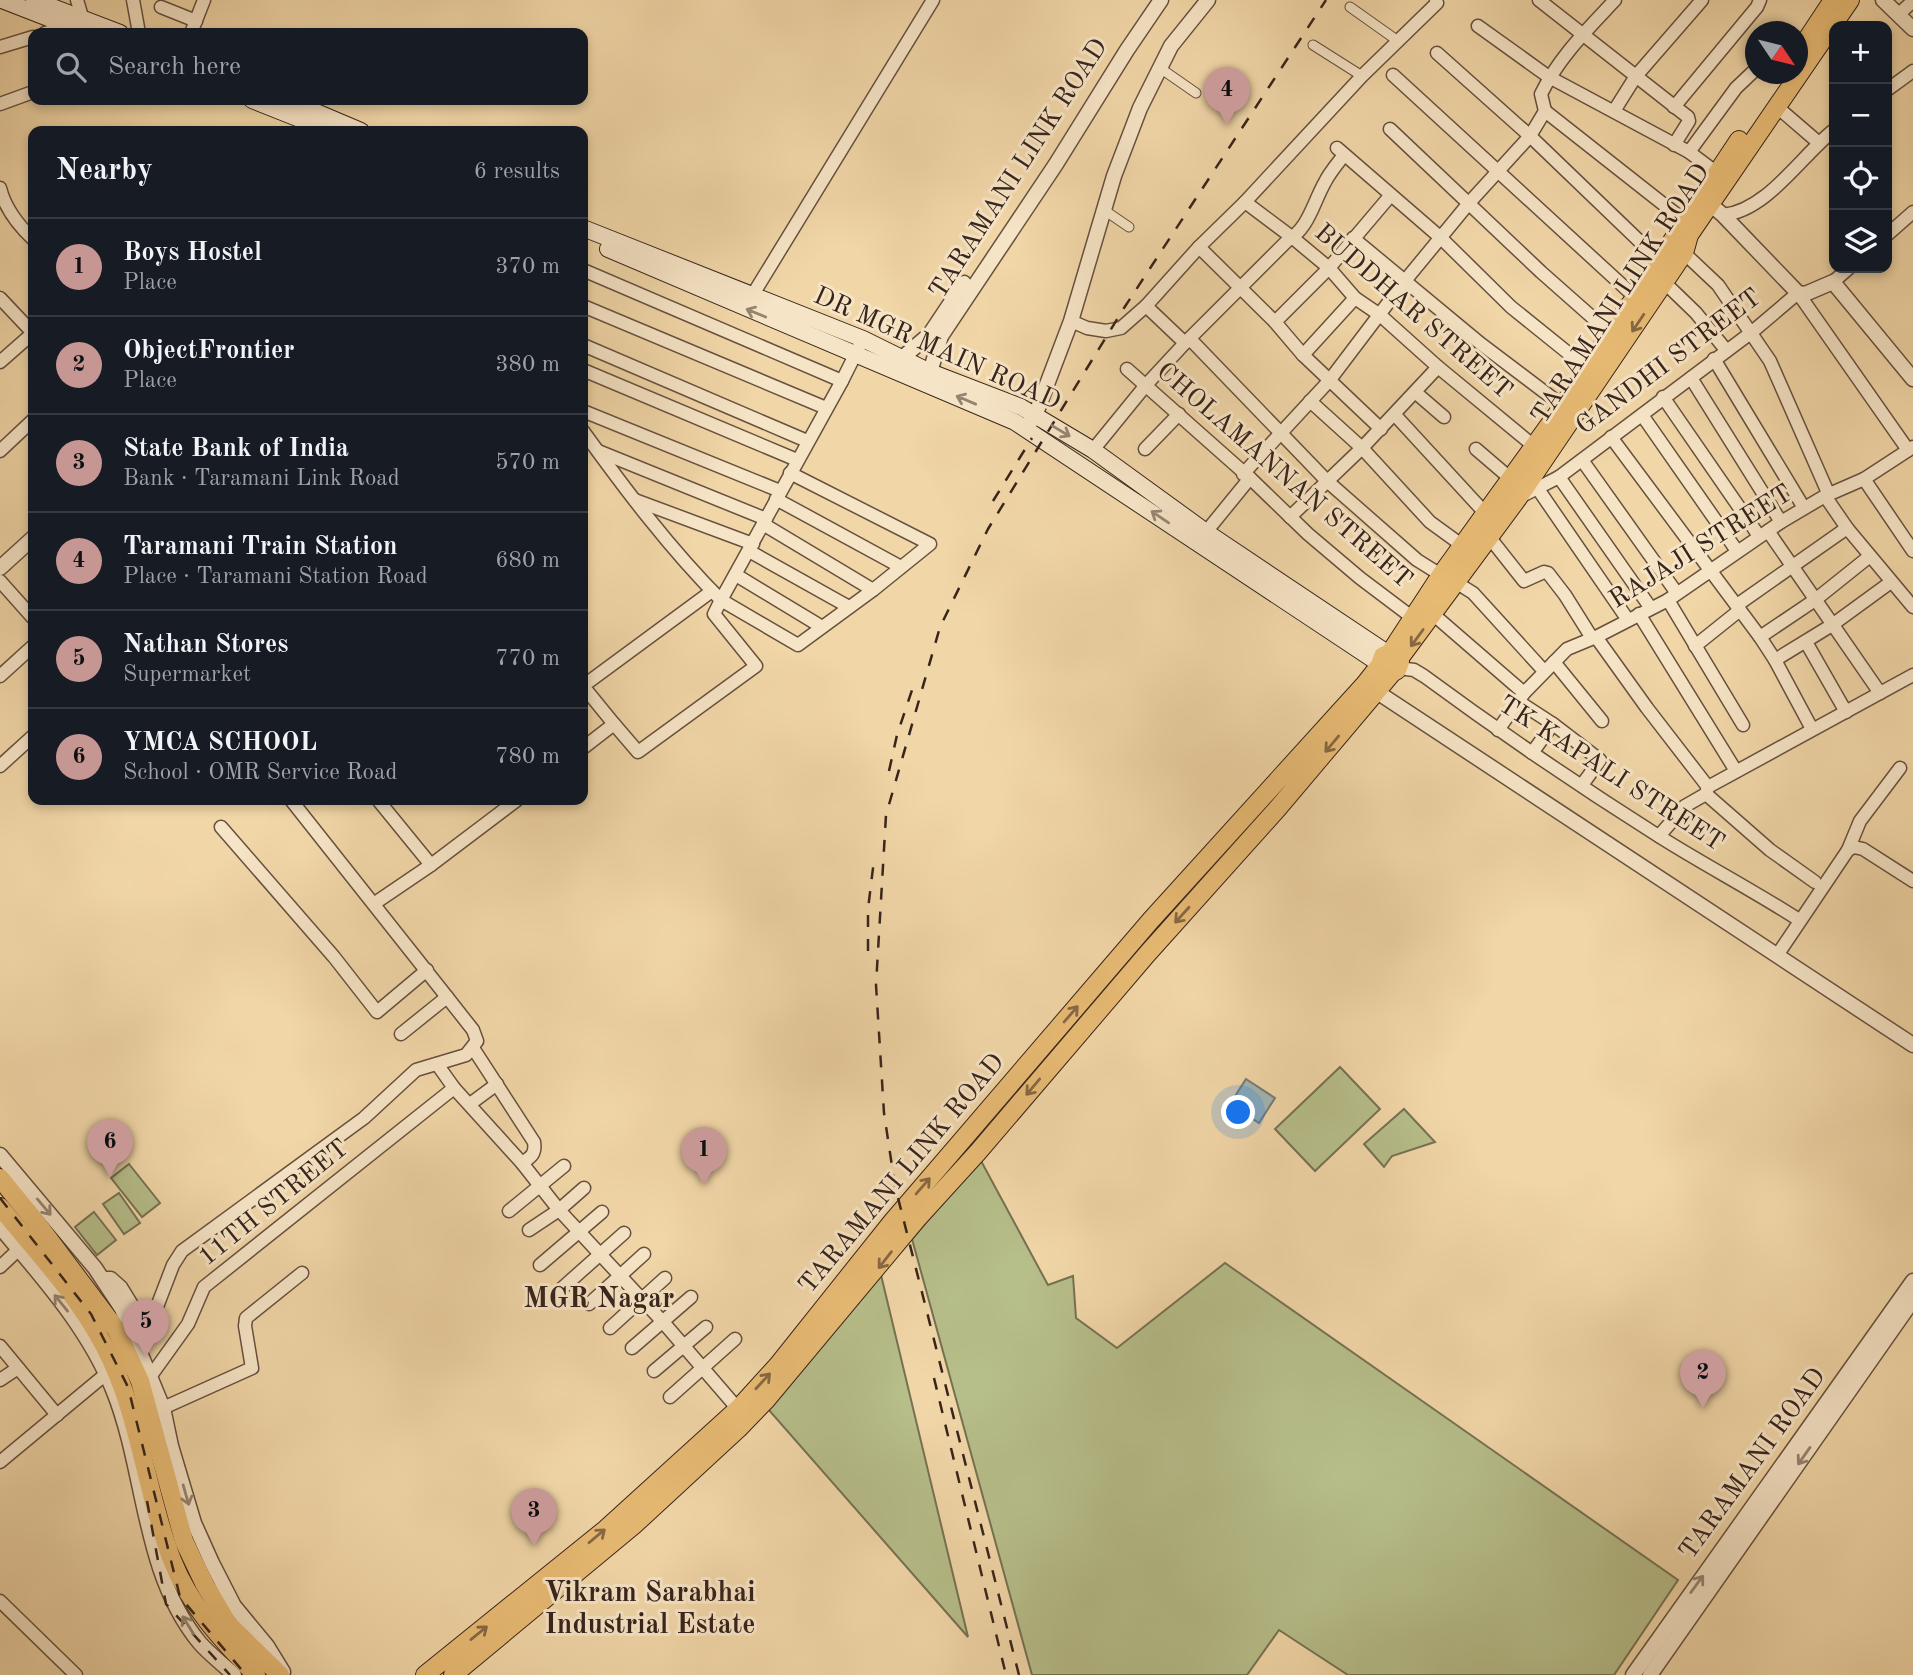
<!DOCTYPE html>
<meta charset="utf-8">
<style>
body{margin:0;font-family:"Old Standard TT",serif;background:#20242c;color:#f1f3f6}
.controls{position:absolute;right:21px;top:21px;display:grid;overflow:hidden;border-radius:14px;box-shadow:0 4px 10px #0003}
.controls button{width:63px;height:63px;display:grid;place-items:center;padding:0;border:0;border-bottom:2px solid #363941;background:#171b24;color:#f1f3f6;font:35px sans-serif}
.compass{position:absolute;left:1745px;top:21px;width:63px;height:63px;border-radius:50%;background:#171b24;box-shadow:0 4px 10px #0003;rotate:125deg}
.you{position:absolute;left:1239px;top:1113px;width:24px;height:24px;margin:-18px;border:5px solid #fff;border-radius:50%;background:#1a73e8;box-shadow:0 0 0 10px #1a73e833}
.badge{display:grid;place-items:center;width:46px;height:46px;border-radius:50%;background:#c59692;color:#111;font-size:23px;font-weight:700}
.pin{position:absolute;translate:-50% -58px;filter:drop-shadow(0 2px 4px #0008)}
.pin::after{content:'';position:absolute;top:37px;width:24px;height:21px;background:inherit;clip-path:polygon(0 0,100% 0,50% 100%)}
.list{margin:0;padding:0;list-style:none}
h2{display:flex;justify-content:space-between;align-items:center;height:91px;margin:0;padding:0 28px;font-size:30px}
h2 small{font-size:23px;font-weight:400;color:#9ea1a6}
.list li{display:grid;grid-template-columns:46px 1fr auto;gap:21px;align-items:center;box-sizing:border-box;height:98px;padding:0 28px;border-top:2px solid #363941}
.list b{display:block;font-size:26px;white-space:nowrap}
.list p{margin:0;font-size:23px;white-space:nowrap;color:#9ea1a6}
.list em{font-size:23px;font-style:normal;color:#9ea1a6}
.icon{flex:none;width:38px;height:38px;fill:none;stroke:currentColor;stroke-width:2;stroke-linecap:round;stroke-linejoin:round}
.map{position:relative;flex:none;width:1913px;height:1675px;overflow:hidden}
.search{position:absolute;background:#171b24;box-shadow:0 4px 10px #0003;left:28px;top:28px;width:560px;height:77px;display:flex;align-items:center;gap:18px;box-sizing:border-box;padding:0 24px;border-radius:14px;color:#9ea1a6;font-size:26px}
.panel{position:absolute;background:#171b24;box-shadow:0 4px 10px #0003;left:28px;top:126px;width:560px;height:679px;border-radius:14px}
.map>svg:first-child{display:block}
.green{fill:#b6be8a;stroke:#767153;stroke-width:2}
.water{fill:#a1b6b4;stroke:#777c77;stroke-width:2}
.lines{fill:none;stroke-linecap:round;stroke-linejoin:round}
.pedestrian-casing{stroke:#66503f;stroke-width:11}
.minor-casing{stroke:#66503f;stroke-width:15}
.tertiary-casing{stroke:#66503f;stroke-width:17}
.secondary-casing{stroke:#37241c;stroke-width:18}
.primary-casing{stroke:#37241c;stroke-width:20}
.pedestrian{stroke:#f6e4c6;stroke-width:9}
.minor{stroke:#f6e4c6;stroke-width:12}
.tertiary{stroke:#f6e4c6;stroke-width:14}
.secondary{stroke:#f6e4c6;stroke-width:16}
.primary{stroke:#e8bb74;stroke-width:18}
.rail{stroke:#37241c;stroke-width:2.5;stroke-dasharray:12 12;stroke-linecap:butt}
.oneway{stroke:#968471}
.oneway2{stroke:#876844}
.labels{text-anchor:middle;dominant-baseline:central;stroke-width:6;stroke-linejoin:round;paint-order:stroke}
.street-label{font-size:26px;fill:#37241c;stroke:#f6e4c6}
.neighbourhood-label{font-size:28px;font-weight:bold;fill:#37241c;stroke:#f6e4c6}
</style>
<div class="map">
<svg width="1913" height="1675" viewBox="0 0 1913 1675">
<rect width="100%" height="100%" fill="#f1d6a7"/>
<filter id="stains"><feTurbulence type="fractalNoise" baseFrequency=".00286" numOctaves="4"/><feColorMatrix values="0 0 0 0 .2 0 0 0 0 .09 0 0 0 0 .02 0 0 0 .5 -.17"/></filter>
<radialGradient id="worn" r=".72"><stop offset=".6" stop-color="#630" stop-opacity="0"/><stop offset="1" stop-color="#630" stop-opacity=".3"/></radialGradient>
<g class="green">
<polygon points="1340,1067 1380,1109 1315,1171 1275,1129"/>
<polygon points="1404,1109 1435,1142 1392,1156 1384,1167 1364,1144"/>
<polygon points="980,1159 1048,1285 1073,1276 1076,1318 1117,1348 1225,1263 1678,1580 1614,1675 1348,1675 1279,1630 1247,1675 1032,1675 912,1239"/>
<polygon points="129,1164 160,1203 142,1217 111,1178"/>
<polygon points="119,1193 140,1223 124,1234 103,1204"/>
<polygon points="94,1212 116,1240 97,1255 75,1227"/>
<polygon points="881,1275 968,1637 768,1409"/>
</g>
<polygon class="water" points="1246,1079 1275,1098 1259,1123 1230,1104"/>
<g class="lines">
<g class="pedestrian-casing">
<g id="pedestrian">
<polyline points="1350,7 1398,41"/>
<polyline points="1313,45 1362,76"/>
<polyline points="1160,68 1196,93"/>
<polyline points="1104,210 1129,227"/>
</g>
</g>
<g class="minor-casing">
<g id="minor">
<polyline points="77,0 83,20"/>
<polyline points="133,0 139,33"/>
<polyline points="1539,0 1688,117 1689,121 1674,145"/>
<polyline points="161,7 196,21"/>
<polyline points="1898,15 1913,1"/>
<polyline points="1478,26 1549,77 1689,152 1717,173"/>
<polyline points="45,33 68,26"/>
<polyline points="191,33 204,0"/>
<polyline points="0,47 33,37"/>
<polyline points="1437,53 1530,136 1659,260"/>
<polyline points="1393,75 1635,297"/>
<polyline points="1887,90 1913,71"/>
<polyline points="0,104 33,92"/>
<polyline points="1776,106 1819,143"/>
<polyline points="1674,107 1757,7 1760,0"/>
<polyline points="1545,111 1686,222"/>
<path d="M1545,111L1541,94C1559,57 1587,30 1615,0"/>
<polyline points="1614,111 1636,76 1702,0"/>
<polyline points="1390,129 1541,272 1610,333"/>
<polyline points="1337,148 1441,238 1511,307 1588,369"/>
<polyline points="1689,152 1736,88 1756,69"/>
<path d="M0,188C5,208 18,225 33,239"/>
<polyline points="1245,202 1293,238 1329,268 1355,298 1380,315 1438,367 1535,447"/>
<path d="M1723,215C1767,211 1801,156 1834,130"/>
<polyline points="1887,235 1913,212"/>
<polyline points="1353,238 1481,344 1563,406"/>
<polyline points="1199,247 1275,322 1303,355 1381,429"/>
<polyline points="1684,253 1718,285 1770,361 1829,495"/>
<polyline points="583,270 842,381"/>
<polyline points="1833,282 1849,268"/>
<polyline points="1665,283 1696,313 1726,350"/>
<polyline points="752,296 933,0"/>
<polyline points="0,298 33,333"/>
<polyline points="583,306 826,408"/>
<polyline points="1146,306 1185,343"/>
<polyline points="1071,321 1087,328 1106,331 1121,328 1146,306 1199,247 1245,202 1362,76 1437,3 1436,0"/>
<polyline points="1275,322 1329,268 1390,196"/>
<polyline points="1190,339 1327,481 1417,560 1441,575"/>
<polyline points="583,345 807,441"/>
<polyline points="1303,355 1355,298"/>
<polyline points="1714,359 1804,508"/>
<polyline points="0,362 33,333"/>
<polyline points="1127,369 1250,478 1308,534 1360,578 1413,618"/>
<polyline points="583,370 797,460"/>
<polyline points="1691,378 1781,522"/>
<polyline points="1415,392 1444,417"/>
<polyline points="1663,397 1759,536"/>
<polyline points="1310,401 1362,448 1430,522 1463,546"/>
<polyline points="583,411 780,491"/>
<polyline points="1395,415 1486,514"/>
<polyline points="1642,415 1737,551"/>
<path d="M583,431C625,489 670,549 721,600L842,381L863,339"/>
<polyline points="1611,437 1760,637 1775,660 1812,729"/>
<polyline points="1145,449 1179,414"/>
<polyline points="1476,449 1511,479"/>
<path d="M1093,450L1146,385L1185,343L1287,241C1309,228 1313,203 1325,182C1330,172 1338,163 1344,155"/>
<polyline points="0,451 33,420"/>
<polyline points="598,451 766,519"/>
<polyline points="1582,460 1676,592"/>
<polyline points="1243,474 1329,381 1404,282 1469,203 1530,136 1545,111"/>
<polyline points="1559,477 1650,607"/>
<polyline points="1864,479 1913,551"/>
<polyline points="1538,489 1628,620"/>
<polyline points="1825,496 1847,528 1913,607"/>
<polyline points="1518,498 1559,477 1752,332 1798,293 1908,450"/>
<polyline points="776,499 901,567"/>
<polyline points="635,500 753,544"/>
<polyline points="1290,517 1362,448 1438,367"/>
<polyline points="763,524 873,590"/>
<polyline points="1768,531 1880,693"/>
<polyline points="1206,532 1250,478"/>
<polyline points="1490,538 1524,581 1544,572 1548,573 1565,595 1592,638"/>
<polyline points="749,551 849,607"/>
<polyline points="736,575 822,627"/>
<polyline points="0,581 33,618"/>
<polyline points="1457,583 1473,593 1544,671"/>
<polyline points="1668,600 1743,725"/>
<polyline points="1737,605 1847,528"/>
<polyline points="1639,614 1736,771"/>
<polyline points="1434,615 1524,693"/>
<polyline points="1596,637 1647,708 1708,787"/>
<polyline points="1760,637 1815,600 1870,556"/>
<polyline points="1806,642 1846,712"/>
<polyline points="1695,646 1740,610"/>
<polyline points="1775,660 1832,625 1891,582"/>
<polyline points="1554,662 1602,721"/>
<path d="M1399,668L1414,670L1424,676C1500,732 1578,785 1657,835C1704,865 1753,890 1799,920"/>
<polyline points="0,676 33,646"/>
<polyline points="1519,702 1553,724 1600,760 1582,785"/>
<polyline points="614,724 583,686 712,591"/>
<polyline points="1498,730 1524,693 1567,649 1596,637 1668,600 1781,522 1825,496 1864,479 1913,447"/>
<polyline points="583,748 614,724 638,752 756,666 714,614 721,600 798,645 873,590 930,544 790,473"/>
<polyline points="1532,753 1553,724"/>
<polyline points="0,766 33,736"/>
<polyline points="1706,794 1770,850 1815,882"/>
<polyline points="378,800 431,865"/>
<polyline points="221,827 334,957 377,1012 427,970"/>
<polyline points="1659,836 1685,806 1706,794 1708,787 1913,675"/>
<polyline points="1848,850 1860,821 1900,768"/>
<polyline points="375,903 431,865 517,800"/>
<polyline points="1778,954 1848,850 1854,847 1863,849 1913,881"/>
<polyline points="401,1034 447,997"/>
<path d="M473,1048L534,1142C536,1154 531,1157 522,1163"/>
<polyline points="437,1064 454,1088 522,1163 559,1210 663,1322 738,1409"/>
<polyline points="470,1104 497,1084"/>
<polyline points="509,1211 564,1166"/>
<polyline points="529,1230 559,1210 584,1188"/>
<polyline points="540,1265 602,1212"/>
<polyline points="0,1267 19,1249"/>
<polyline points="103,1278 111,1278 121,1287 140,1318 131,1330"/>
<polyline points="560,1290 624,1233"/>
<polyline points="589,1304 644,1254"/>
<polyline points="610,1328 665,1278"/>
<polyline points="0,1346 57,1415"/>
<polyline points="632,1348 691,1297"/>
<polyline points="140,1351 173,1265 182,1251 364,1118 416,1070 466,1055 477,1041 473,1030 447,997 291,800"/>
<polyline points="654,1371 706,1327"/>
<polyline points="150,1377 188,1324 204,1287 454,1088"/>
<polyline points="0,1380 18,1368"/>
<polyline points="670,1397 735,1339"/>
<polyline points="163,1408 252,1368 245,1326 246,1318 302,1273"/>
<polyline points="0,1462 106,1374"/>
<polyline points="0,1601 76,1675"/>
</g>
</g>
<g class="tertiary-casing">
<g id="tertiary">
<polyline points="1883,0 1913,29"/>
<polyline points="1704,199 1723,215 1798,293 1805,294 1833,282 1913,379"/>
<polyline points="901,359 930,334 964,283"/>
<polyline points="930,372 941,336 1056,164 1127,50 1161,0"/>
<polyline points="1028,425 1035,416 1071,321 1114,176 1140,108 1171,46 1208,0"/>
<polyline points="0,568 33,538"/>
<polyline points="1368,686 1913,1045"/>
<polyline points="0,1155 95,1268 122,1309 163,1408 171,1446 194,1523 212,1563 234,1606 267,1646 283,1672"/>
<path d="M0,1227C43,1278 89,1329 114,1392C146,1473 142,1572 199,1642C209,1654 223,1664 234,1675"/>
<polyline points="1633,1675 1913,1281"/>
<polyline points="1650,1675 1913,1300"/>
</g>
</g>
<g class="secondary-casing">
<g id="secondary">
<polyline points="2,0 87,33"/>
<polyline points="34,0 120,33"/>
<polyline points="252,100 330,131"/>
<polyline points="288,100 361,131"/>
<polyline points="583,228 863,339 930,372 1021,407 1093,450 1206,532 1387,653"/>
<polyline points="608,249 1015,422 1380,664"/>
</g>
</g>
<g class="primary-casing">
<g id="primary">
<polyline points="1798,53 1833,0"/>
<polyline points="1390,653 1441,575 1563,406 1739,140"/>
<polyline points="1399,659 1518,498 1684,253 1689,235 1850,0"/>
<polyline points="0,1178 38,1225 116,1329 140,1381 184,1541 205,1585 228,1624 280,1675"/>
<path d="M0,1207C37,1252 78,1295 105,1347C140,1414 145,1490 172,1560C190,1606 222,1640 256,1675"/>
<polyline points="425,1675 606,1529 738,1409 778,1365 892,1222 1151,920 1365,684 1380,665 1383,656 1390,653 1397,655 1400,662 1397,670 1392,673 1278,808 1148,953 978,1152 917,1219 766,1400 738,1429 635,1524 453,1675"/>
</g>
</g>
<use href="#pedestrian" class="pedestrian"/>
<use href="#minor" class="minor"/>
<use href="#tertiary" class="tertiary"/>
<use href="#secondary" class="secondary"/>
<use href="#primary" class="primary"/>
<g class="rail">
<polyline points="993,501 1032,438"/>
<polyline points="889,771 897,735 912,690"/>
<polyline points="868,951 868,909 874,860"/>
<polyline points="0,1198 91,1314 128,1387 180,1597 246,1675"/>
<polyline points="934,1378 1006,1675"/>
<polyline points="147,1501 166,1604 230,1675"/>
<polyline points="1019,1675 895,1186 884,1113 876,985 886,815 940,627 988,529 1124,308 1326,0"/>
</g>
</g>
<defs><path id="oneway-shaft" d="M-6 0H5M1.5-3L5.5 0L1.5 3" fill="none" stroke-width="1.6" stroke-linecap="round" stroke-linejoin="round" transform="scale(1.75)"/></defs>
<g class="oneway">
<use href="#oneway-shaft" transform="translate(756 313) rotate(-158)"/>
<use href="#oneway-shaft" transform="translate(966 400) rotate(-157)"/>
<use href="#oneway-shaft" transform="translate(1061 431) rotate(31)"/>
<use href="#oneway-shaft" transform="translate(1160 517) rotate(-146)"/>
<use href="#oneway-shaft" transform="translate(44 1207) rotate(50)"/>
<use href="#oneway-shaft" transform="translate(61 1303) rotate(-129)"/>
<use href="#oneway-shaft" transform="translate(1804 1456) rotate(125)"/>
<use href="#oneway-shaft" transform="translate(186 1495) rotate(74)"/>
<use href="#oneway-shaft" transform="translate(1697 1584) rotate(-54)"/>
<use href="#oneway-shaft" transform="translate(188 1625) rotate(-122)"/>
</g>
<g class="oneway2">
<use href="#oneway-shaft" transform="translate(1638 323) rotate(124)"/>
<use href="#oneway-shaft" transform="translate(1417 638) rotate(126)"/>
<use href="#oneway-shaft" transform="translate(1332 744) rotate(130)"/>
<use href="#oneway-shaft" transform="translate(1182 915) rotate(132)"/>
<use href="#oneway-shaft" transform="translate(1071 1014) rotate(-49)"/>
<use href="#oneway-shaft" transform="translate(1033 1087) rotate(130)"/>
<use href="#oneway-shaft" transform="translate(923 1186) rotate(-49)"/>
<use href="#oneway-shaft" transform="translate(885 1260) rotate(128)"/>
<use href="#oneway-shaft" transform="translate(763 1381) rotate(-47)"/>
<use href="#oneway-shaft" transform="translate(597 1536) rotate(-40)"/>
<use href="#oneway-shaft" transform="translate(479 1633) rotate(-39)"/>
</g>
<g class="labels">
<g class="street-label">
<text transform="translate(1019 169) rotate(-57)">TARAMANI LINK ROAD</text>
<text transform="translate(1621 294) rotate(-57)">TARAMANI LINK ROAD</text>
<text transform="translate(1413 312) rotate(41)">BUDDHAR STREET</text>
<text transform="translate(937 349) rotate(24)">DR MGR MAIN ROAD</text>
<text transform="translate(1669 362) rotate(-37)">GANDHI STREET</text>
<text transform="translate(1284 476) rotate(41)">CHOLAMANNAN STREET</text>
<text transform="translate(1701 547) rotate(-32)">RAJAJI STREET</text>
<text transform="translate(1611 774) rotate(33)">TK KAPALI STREET</text>
<text transform="translate(902 1174) rotate(-50)">TARAMANI LINK ROAD</text>
<text transform="translate(274 1203) rotate(-39)">11TH STREET</text>
<text transform="translate(1753 1464) rotate(-54)">TARAMANI ROAD</text>
</g>
<g class="neighbourhood-label">
<text x="599" y="1300">MGR Nagar</text>
<text x="650" y="1594">Vikram Sarabhai<tspan x="650" dy="32">Industrial Estate</tspan></text>
</g>
</g>
<rect width="100%" height="100%" filter="url(#stains)"/>
<rect width="100%" height="100%" fill="url(#worn)"/>
</svg>
<div class="controls">
<button>+</button>
<button>−</button>
<button><svg class="icon" aria-label="locate" viewBox="0 0 24 24"><circle cx="12" cy="12" r="6"/><path d="M12 2v4M12 18v4M2 12h4M18 12h4"/></svg></button>
<button><svg class="icon" aria-label="layers" viewBox="0 0 24 24"><path d="M12 4l9 5-9 5-9-5zM3 14l9 5 9-5"/></svg></button>
</div>
<svg class="compass" viewBox="-18 -18 36 36"><path d="M0-13l5 13h-10z" fill="#e53935"/><path d="M0 13l5-13h-10z" fill="#9ea1a6"/></svg>
<div class="you"></div>
<div class="pin badge" style="left:704px;top:1185px">1</div>
<div class="pin badge" style="left:1703px;top:1408px">2</div>
<div class="pin badge" style="left:534px;top:1546px">3</div>
<div class="pin badge" style="left:1227px;top:125px">4</div>
<div class="pin badge" style="left:146px;top:1357px">5</div>
<div class="pin badge" style="left:110px;top:1177px">6</div>
<div class="search"><svg class="icon" aria-label="search" viewBox="0 0 24 24"><circle cx="10" cy="10" r="6"/><path d="M15 15l6 6"/></svg>Search here</div>
<section class="panel">
<h2>Nearby<small>6 results</small></h2>
<ul class="list">
<li><span class="badge">1</span><div><b>Boys Hostel</b><p>Place</p></div><em>370 m</em></li>
<li><span class="badge">2</span><div><b>ObjectFrontier</b><p>Place</p></div><em>380 m</em></li>
<li><span class="badge">3</span><div><b>State Bank of India</b><p>Bank · Taramani Link Road</p></div><em>570 m</em></li>
<li><span class="badge">4</span><div><b>Taramani Train Station</b><p>Place · Taramani Station Road</p></div><em>680 m</em></li>
<li><span class="badge">5</span><div><b>Nathan Stores</b><p>Supermarket</p></div><em>770 m</em></li>
<li><span class="badge">6</span><div><b>YMCA SCHOOL</b><p>School · OMR Service Road</p></div><em>780 m</em></li>
</ul>
</section>
</div>
